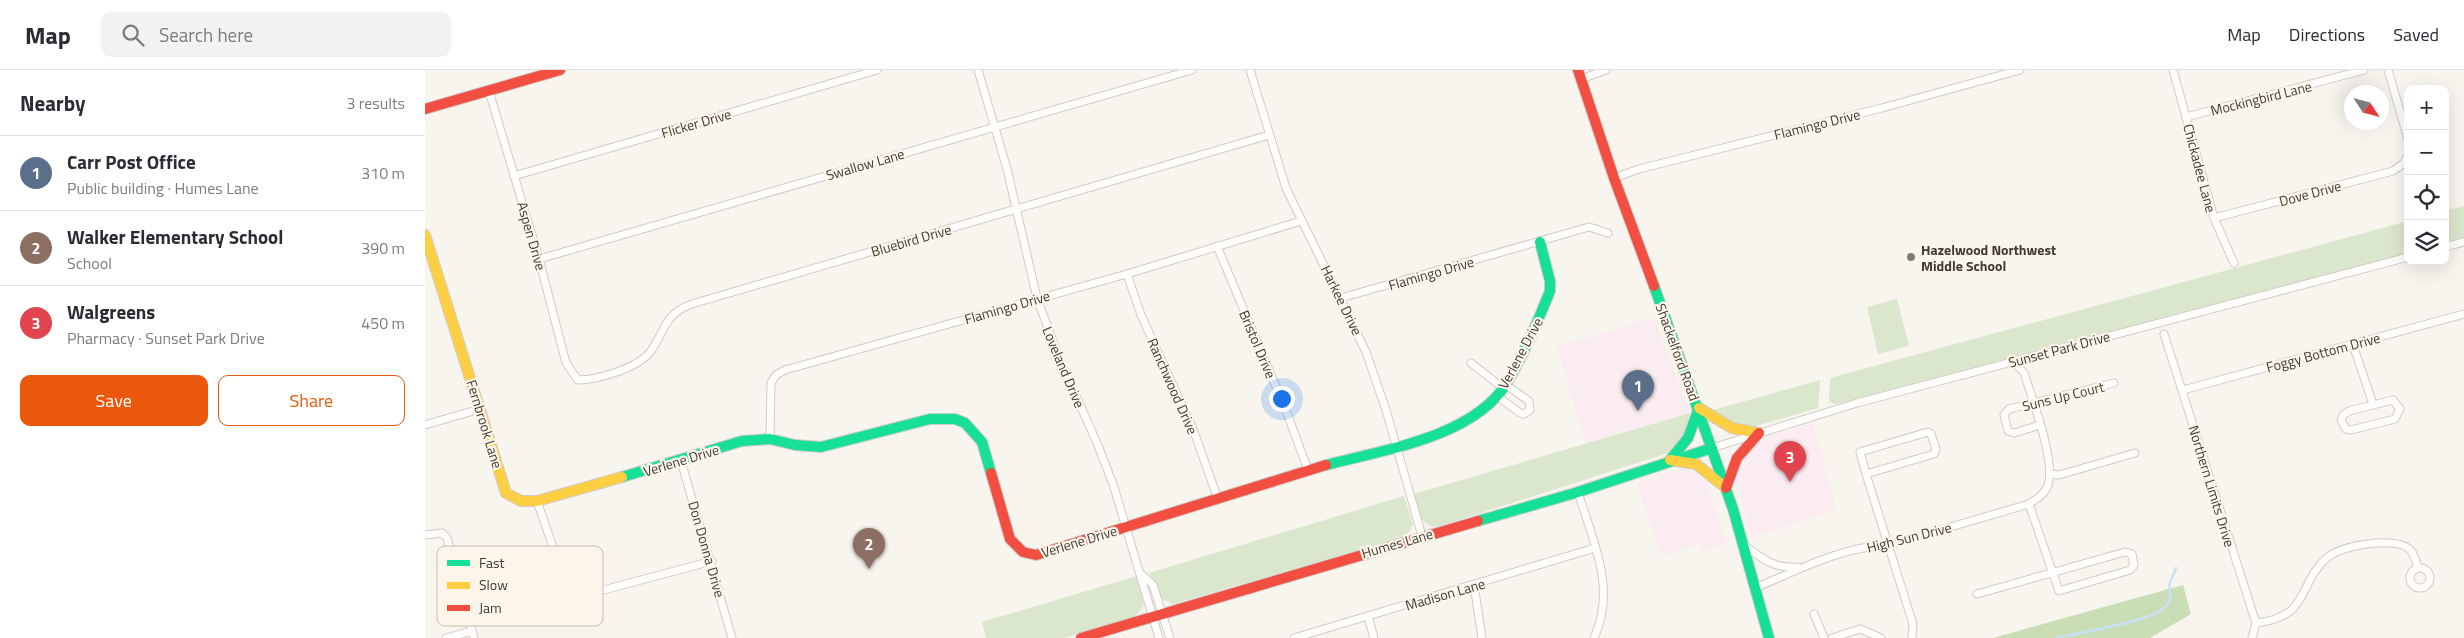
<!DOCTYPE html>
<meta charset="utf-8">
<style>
body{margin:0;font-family:"Titillium Web",sans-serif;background:#f2f2f3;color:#2b2b33}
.controls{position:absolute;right:15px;top:15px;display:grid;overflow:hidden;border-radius:10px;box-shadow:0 5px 20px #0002}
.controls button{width:45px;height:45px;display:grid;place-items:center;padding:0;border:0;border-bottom:1px solid #e1e1e2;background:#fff;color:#2b2b33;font:25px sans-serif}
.compass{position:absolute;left:1919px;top:15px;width:45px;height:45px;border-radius:50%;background:#fff;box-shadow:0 5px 20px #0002;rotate:126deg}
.you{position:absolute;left:856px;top:328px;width:18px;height:18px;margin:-12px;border:4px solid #fff;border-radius:50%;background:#1a73e8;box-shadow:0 0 0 8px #1a73e833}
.badge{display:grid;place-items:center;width:32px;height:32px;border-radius:50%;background:#ea580c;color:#fff;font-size:16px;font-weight:700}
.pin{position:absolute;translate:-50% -41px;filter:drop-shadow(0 1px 2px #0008)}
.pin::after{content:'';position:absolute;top:26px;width:18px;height:15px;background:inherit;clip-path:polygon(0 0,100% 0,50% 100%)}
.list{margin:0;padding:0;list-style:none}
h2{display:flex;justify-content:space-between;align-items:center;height:65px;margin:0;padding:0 20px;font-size:21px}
h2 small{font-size:16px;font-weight:400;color:#7c7c81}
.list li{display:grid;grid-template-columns:32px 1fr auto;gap:15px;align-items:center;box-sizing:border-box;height:75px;padding:0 20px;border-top:1px solid #e1e1e2}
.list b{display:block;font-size:19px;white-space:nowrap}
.list p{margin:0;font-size:16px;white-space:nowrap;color:#7c7c81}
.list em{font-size:16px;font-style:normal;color:#7c7c81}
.actions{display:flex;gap:10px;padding:15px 20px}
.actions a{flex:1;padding:11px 0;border:1px solid #ea580c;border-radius:10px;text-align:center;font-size:18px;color:#ea580c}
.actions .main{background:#ea580c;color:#fff}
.icon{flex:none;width:28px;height:28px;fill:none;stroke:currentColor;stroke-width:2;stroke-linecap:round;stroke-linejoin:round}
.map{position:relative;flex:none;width:2039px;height:568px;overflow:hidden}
header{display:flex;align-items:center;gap:30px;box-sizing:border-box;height:70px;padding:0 25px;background:#fff;border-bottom:1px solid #e1e1e2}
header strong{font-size:24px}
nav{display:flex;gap:28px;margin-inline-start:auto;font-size:18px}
.search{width:350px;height:45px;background:#f2f2f3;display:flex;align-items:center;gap:12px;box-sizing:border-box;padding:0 18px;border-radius:10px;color:#7c7c81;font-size:19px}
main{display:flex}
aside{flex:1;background:#fff}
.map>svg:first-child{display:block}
.commercial{fill:#faecf0}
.green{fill:#dbe7cd}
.forest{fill:#cadeb5}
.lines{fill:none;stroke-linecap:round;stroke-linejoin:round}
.stream{stroke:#c7e1f6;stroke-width:2.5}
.street-casing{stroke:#cfcbc6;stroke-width:9}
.fast-casing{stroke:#cfcbc6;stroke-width:12}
.slow-casing{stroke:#cfcbc6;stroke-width:12}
.jam-casing{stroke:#cfcbc6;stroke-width:12}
.street{stroke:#fefdfc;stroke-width:7}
.fast{stroke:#16e098;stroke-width:10}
.slow{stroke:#ffcf43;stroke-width:10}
.jam{stroke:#f24e42;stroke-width:10}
.poi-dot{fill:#7f7c76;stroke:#fdf5e9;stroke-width:2}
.labels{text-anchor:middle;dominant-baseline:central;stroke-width:4.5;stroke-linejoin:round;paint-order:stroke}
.street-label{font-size:14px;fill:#3e3b36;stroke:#fdf5e9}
.poi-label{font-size:14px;font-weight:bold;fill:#3e3b36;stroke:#fdf5e9;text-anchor:start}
.key{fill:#fdf5e9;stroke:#c4bdb3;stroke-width:1}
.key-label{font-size:14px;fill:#3e3b36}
</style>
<header>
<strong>Map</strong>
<div class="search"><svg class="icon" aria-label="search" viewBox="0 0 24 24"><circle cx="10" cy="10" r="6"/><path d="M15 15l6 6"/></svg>Search here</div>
<nav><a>Map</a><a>Directions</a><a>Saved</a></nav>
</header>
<main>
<aside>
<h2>Nearby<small>3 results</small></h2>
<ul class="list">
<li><span class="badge" style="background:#5c6f8a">1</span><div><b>Carr Post Office</b><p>Public building · Humes Lane</p></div><em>310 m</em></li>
<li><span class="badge" style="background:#8d6e63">2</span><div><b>Walker Elementary School</b><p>School</p></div><em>390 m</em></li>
<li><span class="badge" style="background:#e0444e">3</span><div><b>Walgreens</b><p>Pharmacy · Sunset Park Drive</p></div><em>450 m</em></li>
</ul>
<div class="actions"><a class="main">Save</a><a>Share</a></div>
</aside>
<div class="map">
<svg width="2039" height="568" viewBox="0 0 2039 568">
<rect width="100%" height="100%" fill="#f8f4ee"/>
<g class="commercial">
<polygon points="1229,248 1265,343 1161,373 1132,277"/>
<polygon points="1388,353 1411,439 1327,468 1309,405 1310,394 1332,370"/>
<polygon points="1260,398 1282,411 1301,474 1277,481 1274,473 1237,486 1211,413"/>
</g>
<g class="green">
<polygon points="2039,136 2039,169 2020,174 2020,141"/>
<polygon points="1983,151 1983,184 1416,333 1409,334 1404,331 1405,308"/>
<polygon points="1472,229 1484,276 1453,284 1442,237"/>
<polygon points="1395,310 1393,338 1321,359 1290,346 1288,340"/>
<path d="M1265,343C1264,359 1257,375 1243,383L1012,457C994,457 992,437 989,424Z"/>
<polygon points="979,426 988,454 982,466 748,534 736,529 729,511 724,503"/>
<polygon points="712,506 719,535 710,547 639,568 561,568 557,552"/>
</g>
<polygon class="forest" points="1758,515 1766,544 1725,568 1568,568"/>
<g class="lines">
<path class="stream" d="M1632,568C1656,561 1727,553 1742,535C1748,527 1743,520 1745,512C1747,508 1749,503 1751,498"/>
<g class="street-casing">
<g id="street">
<polyline points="553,0 582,99 612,228 634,288 672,373 688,414 734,568"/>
<polyline points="825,0 861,118 941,282 961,340 997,466"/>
<polyline points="1748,0 1789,148 1809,193"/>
<polyline points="1963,0 1983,69"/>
<polyline points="1156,9 1181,0"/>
<path d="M64,21L114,189L141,293L153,310C172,310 213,298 225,282C241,261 238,244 267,234L844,65"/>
<polyline points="1761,47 1939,0"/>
<polyline points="89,106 452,0"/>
<polyline points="1189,108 1214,99 1457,38 1595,0"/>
<polyline points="1789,148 1968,101 1979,93 1983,86"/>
<polyline points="792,176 862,343 883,400"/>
<polyline points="2020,177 2039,172"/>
<polyline points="114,189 767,0"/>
<polyline points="702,204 716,245 768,359 793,429"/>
<polyline points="916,228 1164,157 1183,163"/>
<polyline points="1739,264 1831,553 1827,568"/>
<polyline points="1928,275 1948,334"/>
<polyline points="1046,293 1078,318"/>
<polyline points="1758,320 2039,244"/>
<polyline points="1072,326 1095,343 1099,344 1105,340 1104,331 1081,315"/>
<polygon points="1968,330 1975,339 1970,349 1926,360 1921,359 1916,350 1918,345 1924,341"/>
<polyline points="0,355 55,339"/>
<polyline points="1615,355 1589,363 1583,361 1579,345 1584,339 1689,313"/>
<polyline points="345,369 346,313 351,305 360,300 702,204 876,151"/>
<polyline points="1287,378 1432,333 1983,187"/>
<polyline points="256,391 307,568"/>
<polyline points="1441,404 1509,384 1511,379 1506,364 1503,362 1435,382 1441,404 1488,554 1487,568"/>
<polyline points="1625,404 1634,405 1710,383"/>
<path d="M1153,422C1168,472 1192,518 1169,568"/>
<polyline points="112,431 137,503 152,518 175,521 287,491"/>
<polyline points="0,465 17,463 22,468 49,568"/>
<path d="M1320,476C1336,488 1350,499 1372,497"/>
<circle cx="1995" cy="508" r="10"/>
<polyline points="715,503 728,515 745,568"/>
<polyline points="147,514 136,537 138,544 145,548 151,545 161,520"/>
<polyline points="1049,515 1057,568"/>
<path d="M1330,518C1371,501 1418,476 1464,475L1604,434C1612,429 1620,424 1623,415C1631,392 1607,328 1599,303L1588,291"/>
<polyline points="1552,524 1700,482 1707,484 1709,495 1705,500 1634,521 1604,434"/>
<polyline points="1389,544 1399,568"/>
<polyline points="943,546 949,568"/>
<path d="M1831,553C1887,547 1872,512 1903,487C1917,475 1968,467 1983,478C1989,482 1991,491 1993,498"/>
<polyline points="21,568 47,561"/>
<polyline points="869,568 1170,478"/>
<polyline points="1407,568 1435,559 1456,568"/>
</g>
</g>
<g class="fast-casing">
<g id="fast">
<polyline points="1229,216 1308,439 1344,568"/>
<polyline points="1245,390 1263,368 1274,338"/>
<path d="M901,395C958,380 1048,367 1081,314C1098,287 1113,251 1125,221V211L1115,172"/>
<polyline points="197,407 317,371 345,369 370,375 396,377 505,349 530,349 540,353 557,372 566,403"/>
<polyline points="1053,451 1150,423 1287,378"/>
</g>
</g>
<g class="slow-casing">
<g id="slow">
<polyline points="0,165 81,423 96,431 112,431 197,407"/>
<polyline points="1274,338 1307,358 1334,363"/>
<polyline points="1245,390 1271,394 1300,417"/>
</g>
</g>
<g class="jam-casing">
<g id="jam">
<polyline points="1153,0 1189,108 1229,216"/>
<polyline points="0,39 135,0"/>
<polyline points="566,403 585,469 598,482 611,485 901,395"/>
<polyline points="1301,418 1312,388 1334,363"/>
<polyline points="656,568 1053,451"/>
</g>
</g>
<use href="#street" class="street"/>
<use href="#fast" class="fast"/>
<use href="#slow" class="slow"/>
<use href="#jam" class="jam"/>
</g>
<circle class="poi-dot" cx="1486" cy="187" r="5"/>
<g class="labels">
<g class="street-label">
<text transform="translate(1836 28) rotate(-14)">Mockingbird Lane</text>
<text transform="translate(271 53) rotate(-16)">Flicker Drive</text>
<text transform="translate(1392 54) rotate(-14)">Flamingo Drive</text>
<text transform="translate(440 94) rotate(-16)">Swallow Lane</text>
<text transform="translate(1775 98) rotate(75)">Chickadee Lane</text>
<text transform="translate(1885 123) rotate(-15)">Dove Drive</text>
<text transform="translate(107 166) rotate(74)">Aspen Drive</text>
<text transform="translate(486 170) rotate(-16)">Bluebird Drive</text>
<text transform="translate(1006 203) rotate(-16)">Flamingo Drive</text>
<text transform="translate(917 230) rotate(64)">Harkee Drive</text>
<text transform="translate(582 237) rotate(-16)">Flamingo Drive</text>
<text transform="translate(833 274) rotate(67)">Bristol Drive</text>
<text transform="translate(1634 279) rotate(-15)">Sunset Park Drive</text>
<text transform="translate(1253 282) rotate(70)">Shackelford Road</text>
<text transform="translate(1898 282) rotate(-15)">Foggy Bottom Drive</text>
<text transform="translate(1095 283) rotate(-62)">Verlene Drive</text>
<text transform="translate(639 297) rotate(67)">Loveland Drive</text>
<text transform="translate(748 316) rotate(66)">Ranchwood Drive</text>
<text transform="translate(1638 326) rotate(-14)">Suns Up Court</text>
<text transform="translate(60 354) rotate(73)">Fernbrook Lane</text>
<text transform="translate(256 390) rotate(-17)">Verlene Drive</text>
<text transform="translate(1787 416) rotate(73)">Northern Limits Drive</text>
<text transform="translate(1484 467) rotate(-14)">High Sun Drive</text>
<text transform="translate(654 471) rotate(-17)">Verlene Drive</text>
<text transform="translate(972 473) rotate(-16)">Humes Lane</text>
<text transform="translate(282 479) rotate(74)">Don Donna Drive</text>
<text transform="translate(1020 524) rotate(-16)">Madison Lane</text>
</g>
<g class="poi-label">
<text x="1496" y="179">Hazelwood Northwest<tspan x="1496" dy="16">Middle School</tspan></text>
</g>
</g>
<rect x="12" y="476" width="166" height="80" rx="8" class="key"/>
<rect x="22" y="490" width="23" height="6" fill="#16e098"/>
<rect x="22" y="512" width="23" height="7" fill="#ffcf43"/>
<rect x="22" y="535" width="23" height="6" fill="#f24e42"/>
<g class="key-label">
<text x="54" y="498">Fast</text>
<text x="54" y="520">Slow</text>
<text x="54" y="543">Jam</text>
</g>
</svg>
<div class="controls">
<button>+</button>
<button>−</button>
<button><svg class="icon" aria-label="locate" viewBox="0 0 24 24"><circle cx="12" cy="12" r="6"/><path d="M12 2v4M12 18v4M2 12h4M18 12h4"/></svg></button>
<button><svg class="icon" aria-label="layers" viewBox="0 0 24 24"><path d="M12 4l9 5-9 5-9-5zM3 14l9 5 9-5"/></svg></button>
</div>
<svg class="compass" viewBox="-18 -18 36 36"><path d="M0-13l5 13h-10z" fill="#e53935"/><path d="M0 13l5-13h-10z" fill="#7c7c81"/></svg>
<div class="you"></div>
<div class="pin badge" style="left:1213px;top:341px;background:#5c6f8a">1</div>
<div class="pin badge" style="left:444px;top:499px;background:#8d6e63">2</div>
<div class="pin badge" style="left:1365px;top:412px;background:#e0444e">3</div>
</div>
</main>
